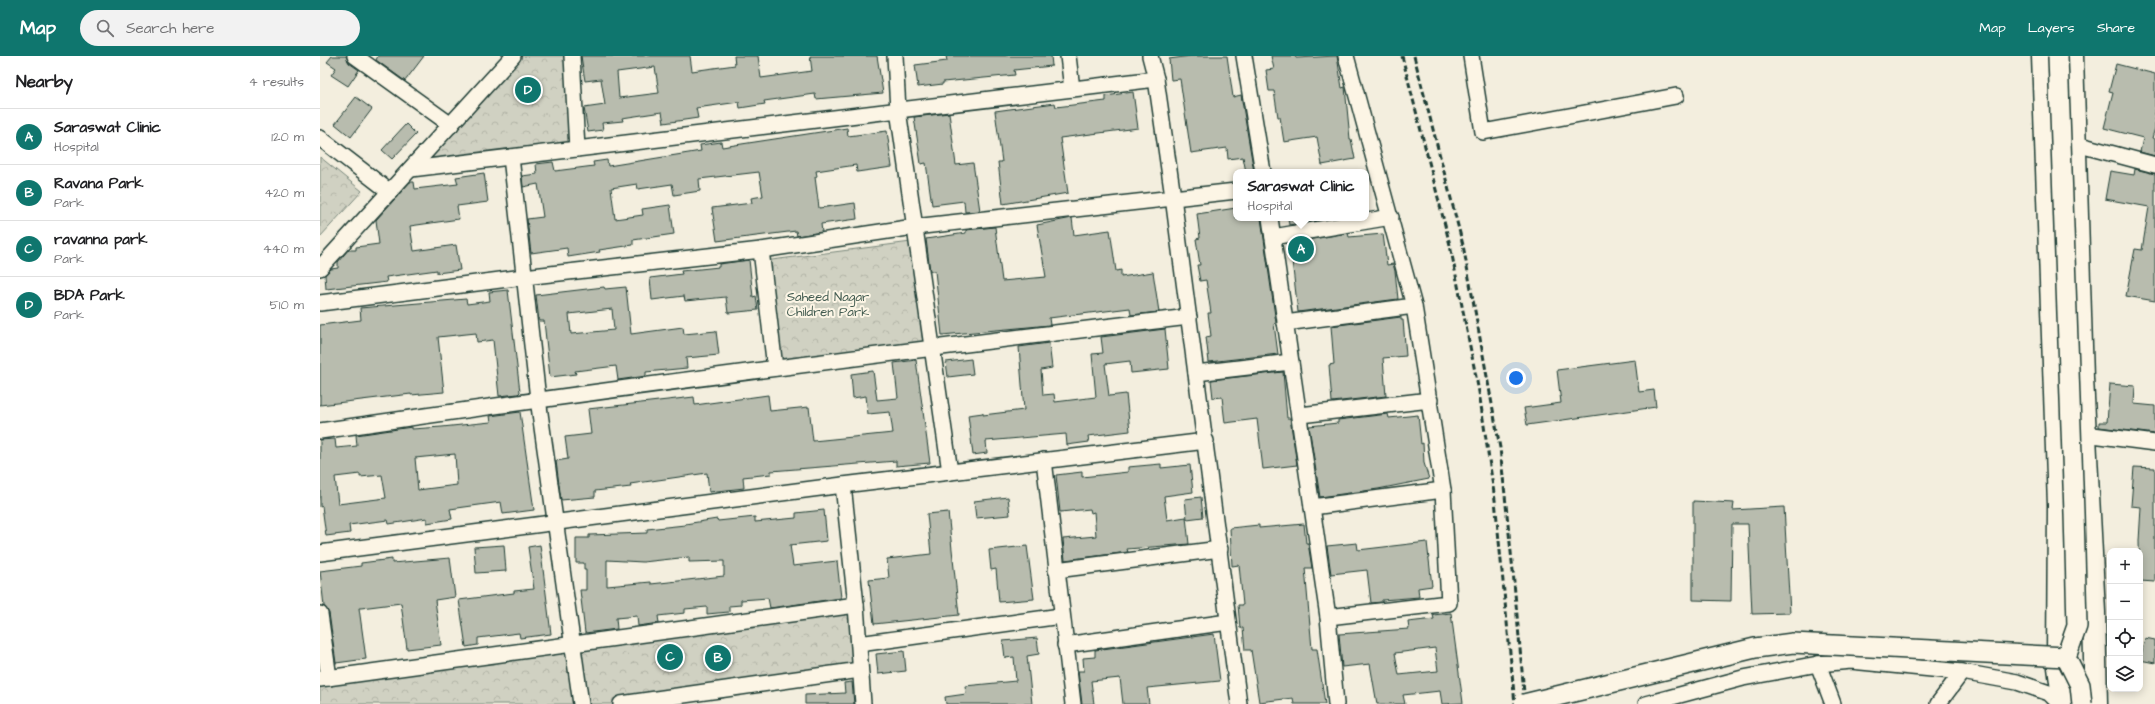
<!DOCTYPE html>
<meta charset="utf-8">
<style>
body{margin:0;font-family:"Architects Daughter",sans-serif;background:#f2f2f2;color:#202124}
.controls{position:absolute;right:12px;bottom:12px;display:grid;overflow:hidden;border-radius:8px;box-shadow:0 2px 10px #0003}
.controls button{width:36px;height:36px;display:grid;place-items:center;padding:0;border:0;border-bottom:1px solid #e0e0e0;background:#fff;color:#202124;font:20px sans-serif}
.you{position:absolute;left:1196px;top:322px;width:14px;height:14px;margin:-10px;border:3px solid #fff;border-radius:50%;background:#1a73e8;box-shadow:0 0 0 6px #1a73e833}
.badge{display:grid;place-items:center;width:26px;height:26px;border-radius:50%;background:#0f766e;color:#fff;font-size:13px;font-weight:700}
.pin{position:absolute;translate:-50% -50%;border:2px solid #fff;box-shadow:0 1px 4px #0006}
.popup{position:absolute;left:913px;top:113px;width:136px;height:52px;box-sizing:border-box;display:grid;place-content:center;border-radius:8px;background:#fff;filter:drop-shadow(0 1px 3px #0005);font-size:13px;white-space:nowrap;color:#757577}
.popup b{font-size:15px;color:#202124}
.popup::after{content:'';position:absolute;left:50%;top:100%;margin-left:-8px;border:8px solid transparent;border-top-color:#fff}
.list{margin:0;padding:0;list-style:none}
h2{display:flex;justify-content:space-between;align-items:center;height:52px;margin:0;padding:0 16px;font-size:17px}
h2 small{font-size:13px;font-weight:400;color:#757577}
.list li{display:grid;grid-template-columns:26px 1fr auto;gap:12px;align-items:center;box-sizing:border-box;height:56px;padding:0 16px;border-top:1px solid #e0e0e0}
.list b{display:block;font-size:15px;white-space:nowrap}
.list p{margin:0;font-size:13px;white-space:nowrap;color:#757577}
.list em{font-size:13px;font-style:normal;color:#757577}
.icon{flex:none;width:22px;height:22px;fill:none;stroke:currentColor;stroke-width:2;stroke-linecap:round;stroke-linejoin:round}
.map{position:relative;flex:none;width:1835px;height:648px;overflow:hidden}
header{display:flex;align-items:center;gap:24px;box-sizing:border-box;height:56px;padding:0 20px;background:#0f766e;color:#fff}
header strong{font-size:19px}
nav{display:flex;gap:22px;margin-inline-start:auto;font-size:14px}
.search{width:280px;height:36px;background:#f2f2f2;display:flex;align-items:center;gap:10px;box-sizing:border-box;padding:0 14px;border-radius:22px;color:#757577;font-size:15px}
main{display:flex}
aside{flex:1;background:#fff}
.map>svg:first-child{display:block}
.park{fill:url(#park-crowns);stroke:#78877b}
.building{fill:#b8bcae;stroke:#1f3d34;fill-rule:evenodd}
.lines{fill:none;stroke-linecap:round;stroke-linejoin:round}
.minor-casing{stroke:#1f3d34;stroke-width:18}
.primary-casing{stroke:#1f3d34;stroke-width:25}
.minor{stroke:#fcf5e5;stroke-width:15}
.primary{stroke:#fcf5e5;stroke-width:22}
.rail{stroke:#1f3d34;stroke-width:3;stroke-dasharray:6 3;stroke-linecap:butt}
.tertiary-bridge-casing{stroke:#1f3d34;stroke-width:22;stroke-linecap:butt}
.tertiary-bridge{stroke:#fcf5e5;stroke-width:19}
.labels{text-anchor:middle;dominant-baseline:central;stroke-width:4;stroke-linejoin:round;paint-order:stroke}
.park-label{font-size:13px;fill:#425b50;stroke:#fcf5e5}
</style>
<header>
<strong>Map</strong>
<div class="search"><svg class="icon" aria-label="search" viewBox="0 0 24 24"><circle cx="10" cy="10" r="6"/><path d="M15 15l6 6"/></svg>Search here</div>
<nav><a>Map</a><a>Layers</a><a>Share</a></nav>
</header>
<main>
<aside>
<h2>Nearby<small>4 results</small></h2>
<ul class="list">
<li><span class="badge">A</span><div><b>Saraswat Clinic</b><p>Hospital</p></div><em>120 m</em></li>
<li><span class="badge">B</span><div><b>Ravana Park</b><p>Park</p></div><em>420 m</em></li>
<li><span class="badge">C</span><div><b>ravanna park</b><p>Park</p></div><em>440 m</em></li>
<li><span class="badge">D</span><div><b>BDA Park</b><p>Park</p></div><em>510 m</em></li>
</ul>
</aside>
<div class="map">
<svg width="1835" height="648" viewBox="0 0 1835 648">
<defs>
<pattern id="park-crowns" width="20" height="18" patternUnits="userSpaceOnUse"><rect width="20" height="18" fill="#d0d1c2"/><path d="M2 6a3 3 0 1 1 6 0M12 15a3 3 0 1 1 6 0" fill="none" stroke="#b2b4a7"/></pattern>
</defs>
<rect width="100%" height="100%" fill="#f3eede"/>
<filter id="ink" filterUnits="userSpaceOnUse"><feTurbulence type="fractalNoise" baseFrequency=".025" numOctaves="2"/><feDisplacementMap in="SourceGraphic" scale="8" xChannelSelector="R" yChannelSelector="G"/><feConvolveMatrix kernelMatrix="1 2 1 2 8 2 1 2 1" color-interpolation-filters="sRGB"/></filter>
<g filter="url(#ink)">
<g class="park">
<polygon points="193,0 252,0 257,93 91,113"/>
<polygon points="0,101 42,135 0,181"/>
<polygon points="591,186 603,287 456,307 444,205"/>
<polygon points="536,549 540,609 307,648 0,648 0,623"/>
</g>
<g class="building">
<polygon points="12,0 26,0 29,7 39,14 28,30 11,19 16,12 7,6"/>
<polygon points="58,0 104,0 85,25 56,4"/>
<path d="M261,0H370L372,15L415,9L414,0H438L441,22L492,15L490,0H557L563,37L496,43L495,38L444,45L445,48L420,52L419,46L376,52L378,62L344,67L342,56L302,62L303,65L282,67L283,74L268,76L264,52L285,49L281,23L265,25ZM335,11L339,37L299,42L297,16Z"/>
<polygon points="626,0 731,0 732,10 694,14 695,19 623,26 623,28 598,31 595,9 627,5"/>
<polygon points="871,0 907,0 913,41 921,39 934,116 926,116 923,101 908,103 907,92 871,97 860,23 851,24 849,3"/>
<polygon points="951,0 975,0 976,2 1017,0 1022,32 1025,31 1030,83 1031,83 1035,103 1002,109 997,81 964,86 960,61 958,61 954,35 949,35 946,14 954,13"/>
<polygon points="1796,8 1835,18 1835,72 1832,82 1835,83 1835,100 1820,96 1823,82 1784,72 1793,36 1789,35"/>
<polygon points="813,36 818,72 740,82 748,137 683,148 678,106 682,106 675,55 735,47 736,51 786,45 786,40"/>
<polygon points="36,41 52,53 31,81 15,68"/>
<polygon points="629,57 636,109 653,107 660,155 645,156 644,145 612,149 606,107 601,108 594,61"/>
<polygon points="86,68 96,78 72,103 62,94"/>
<polygon points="527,72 528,80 567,75 572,111 537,116 536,109 496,115 497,120 495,121 499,152 535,147 537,163 501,168 502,176 477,180 476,175 397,185 392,152 432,147 431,142 443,140 439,116 379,123 380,135 354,139 352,128 318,133 317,128 291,132 295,163 323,159 322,153 350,149 354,178 313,184 313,189 279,194 280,196 248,201 247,192 211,197 207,163 223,161 218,128 203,131 202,120 217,118 216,108 233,106 235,115 274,110 273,106 287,104 288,110 381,95 380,89 401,86 402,91"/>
<polygon points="1815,113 1835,118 1835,245 1806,240 1815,193 1822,194 1829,151 1785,143 1790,115 1814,119"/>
<polygon points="164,117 168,146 137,150 139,163 90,170 94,195 136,189 140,214 117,217 117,214 66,221 67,226 6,233 5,219 11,213 18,212 18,206 28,194 36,194 36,191 59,188 56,164 90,126 94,126 95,133 138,128 136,121"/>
<polygon points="916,152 916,162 941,162 956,267 954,268 958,298 889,306 886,281 891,280 888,257 891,257 886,224 880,225 877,209 880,209 876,183 880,182 877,158"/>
<polygon points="752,162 754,179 790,174 796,215 801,214 801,221 833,216 839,256 811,259 810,252 729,262 730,269 622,279 615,215 610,215 606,183 646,177 646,174 675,171 682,225 726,221 717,169"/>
<polygon points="968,162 1011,162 969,169"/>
<polygon points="1028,177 1029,181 1063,178 1067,209 1073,208 1075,215 1078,243 978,256 970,187"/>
<polygon points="429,204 433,241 436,240 438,254 408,257 406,241 365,245 364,240 332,244 330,222 362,218 361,215 399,211 399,208"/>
<path d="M284,231L285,233L306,231L311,278L363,271L364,278L396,275L399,299L366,302L367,312L326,316V320L298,324L296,310L255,315L256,318L230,321L224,265H219L216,239ZM292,253L294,274L251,278L249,258Z"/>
<polygon points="188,234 200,336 198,338 179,340 173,284 157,286 156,277 118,281 124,336 91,339 91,338 0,349 0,269 41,264 40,252 146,243 147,248 170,245 169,236"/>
<polygon points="1081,261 1081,264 1083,264 1086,300 1063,302 1066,340 1012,346 1009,309 1014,308 1011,270"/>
<polygon points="845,273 849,313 811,317 810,305 785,308 789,340 806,338 810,375 768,380 769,386 747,389 746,378 666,385 667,397 653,399 648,359 663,357 663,359 704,354 699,291 729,287 732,312 721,314 723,339 734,338 735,346 776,341 772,298 783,297 781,281"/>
<polygon points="651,303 653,318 628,321 626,306"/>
<polygon points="596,304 610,407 576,410 576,405 451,415 451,418 423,421 424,432 389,436 387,417 310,428 311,431 275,435 275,441 241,444 236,405 248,403 245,381 271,378 268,353 374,341 375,349 448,339 450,355 489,351 493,385 573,377 570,356 548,358 546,340 533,342 531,318 553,315 557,344 578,342 574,307"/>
<polygon points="1315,304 1319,336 1334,334 1336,351 1207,369 1204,352 1241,347 1237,314"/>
<polygon points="963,316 967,362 970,362 977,409 943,413 937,363 905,367 902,341 893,342 891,324"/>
<polygon points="1790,328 1815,330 1814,348 1835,350 1835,378 1779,371 1779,366 1787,366"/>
<path d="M200,356L214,454L183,458L181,446L130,453L132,463L107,467V462L69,468L68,464L29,469L30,477L6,480L2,450L0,451V384L15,383L16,392L37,390L36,379L92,371V373L122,371L171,366L170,360ZM135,398L137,429L98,434L95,402ZM40,418V421L62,419L66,442L18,448L15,421Z"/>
<polygon points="1068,358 1069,362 1098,359 1101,388 1103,387 1104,407 1109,423 1058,433 1000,441 989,370 1018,367 1018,364"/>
<polygon points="841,408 841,412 870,409 873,436 844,440 847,464 866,461 869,488 807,493 808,496 745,504 743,483 776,480 774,456 771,457 770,453 740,456 736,419 762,416 762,421 808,416 808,411"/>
<polygon points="1814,411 1835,412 1835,526 1820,525 1819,485 1821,451 1811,450"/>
<polygon points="688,441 690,459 656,462 654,445"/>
<polygon points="881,441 883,461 867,463 865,443"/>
<polygon points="1373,445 1414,447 1413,454 1464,451 1470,557 1432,558 1428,468 1412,468 1411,545 1373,544"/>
<path d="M504,454L507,485L470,489L473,510L517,505L521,542L450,552L448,542L421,544V549L409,550V556L387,558V551L365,553V557L338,560L339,567L318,570L317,560L296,562L297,573L265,577L260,534H266V513H264V507H256V482H269V479L327,477V473L365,469V468L397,463L398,465L435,461V466L476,462V457ZM369,501V506L404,505V520L331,528V526L287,530V504L323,506Z"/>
<polygon points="628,456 639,559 554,568 549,524 569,522 567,503 611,498 607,458"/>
<polygon points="984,468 986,487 988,487 992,512 985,512 992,593 997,593 1005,648 974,648 973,642 939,646 931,594 925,594 923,572 920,572 918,549 923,549 919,509 912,510 910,472 939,469 939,472"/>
<polygon points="1107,486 1112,530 1098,532 1099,541 1062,544 1062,546 1051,547 1047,514 1011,518 1007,490 1037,487 1038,494"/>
<polygon points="184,489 186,515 156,517 154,491"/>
<polygon points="220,489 231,578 200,582 199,577 158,582 158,589 146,591 139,544 194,537 194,535 214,533 208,491"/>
<polygon points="707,490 714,543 679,546 676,513 671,514 669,494"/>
<polygon points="130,502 135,541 115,544 121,589 87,593 81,547 41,552 39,552 46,603 16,607 9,557 4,550 0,515 41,510 41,507 72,503 72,507"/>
<path d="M1131,557L1143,647L1122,648L1120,635L1083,639L1085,648H1057L1050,608L1022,611L1019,578L1089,573L1088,566L1114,563L1113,559ZM1115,592L1118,615L1079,619L1075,597Z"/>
<polygon points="894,578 900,625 827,632 829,648 803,648 800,622 771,625 774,648 762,648 758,615 764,615 763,602 775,601 775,594"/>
<polygon points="717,582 719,598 707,600 712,648 626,648 625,641 646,638 645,630 696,625 694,601 685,602 683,585"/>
<polygon points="1825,582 1835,584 1835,607 1820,604"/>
<polygon points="584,595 586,615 558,618 556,598"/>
<polygon points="532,626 534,648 485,648 485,639 525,637 524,627"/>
</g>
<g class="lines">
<g class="minor-casing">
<g id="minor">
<polyline points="35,0 131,69"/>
<polyline points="252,0 257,93"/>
<polyline points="575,0 578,54 630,416"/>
<polyline points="748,0 752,33"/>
<polyline points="830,0 836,23 853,141 919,648"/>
<polyline points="924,0 943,116"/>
<polyline points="1151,0 1163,76 1356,40"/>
<polyline points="0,82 70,136"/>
<polyline points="1756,88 1835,109"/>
<polyline points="191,101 218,343 261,648"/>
<polyline points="91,113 836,23"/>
<polyline points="950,162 1008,561 1016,648"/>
<polyline points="953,181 1071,161"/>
<polyline points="441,194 455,312"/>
<polyline points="0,212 193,0"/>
<polyline points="0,247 204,221 441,194 594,171 916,135"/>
<polyline points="965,267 1094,250"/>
<polyline points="876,317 971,306"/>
<polyline points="980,359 1110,344"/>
<path d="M0,375C289,333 579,295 869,261"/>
<polyline points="1765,378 1835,387"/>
<polyline points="724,404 753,648"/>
<polyline points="523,429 536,549 543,648"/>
<polyline points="992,451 1123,434"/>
<polyline points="0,497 523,429 886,385"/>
<polyline points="736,514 900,493"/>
<polyline points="0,558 9,622"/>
<polyline points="1008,561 1129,547 1123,434 1094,250 1026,0"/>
<polyline points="539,588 741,560"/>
<polyline points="745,589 908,566"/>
<polyline points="1498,608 1513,648"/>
<polyline points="0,623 536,549"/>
<polyline points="301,648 540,614"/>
<polyline points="1326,648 1423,622 1498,608 1531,605 1642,616 1697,626 1729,637 1740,648"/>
<polyline points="1618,648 1642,616"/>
</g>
</g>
<g class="primary-casing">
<g id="primary">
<polyline points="1723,0 1739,449 1738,604 1744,648"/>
<polyline points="1752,0 1762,322 1774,556 1776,648"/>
</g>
</g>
<use href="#minor" class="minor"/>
<use href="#primary" class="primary"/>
<g class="rail">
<polyline points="1082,0 1130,189 1159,336 1175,444 1195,648"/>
<polyline points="1094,0 1143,189 1180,392 1193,515 1205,648"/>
</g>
<g class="tertiary-bridge-casing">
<g id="tertiary-bridge">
<polyline points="1738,0 1754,457 1757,570 1746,601 1760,629 1762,648"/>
<polyline points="1204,648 1435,592 1473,587 1746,601"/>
</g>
</g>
<use href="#tertiary-bridge" class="tertiary-bridge"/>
</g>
</g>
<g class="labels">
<g class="park-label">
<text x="508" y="241">Saheed Nagar<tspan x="508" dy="15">Children Park</tspan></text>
</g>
</g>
</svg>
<div class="controls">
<button>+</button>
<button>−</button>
<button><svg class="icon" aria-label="locate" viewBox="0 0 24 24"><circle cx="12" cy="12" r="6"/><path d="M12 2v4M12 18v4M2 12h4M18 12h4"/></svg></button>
<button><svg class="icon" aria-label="layers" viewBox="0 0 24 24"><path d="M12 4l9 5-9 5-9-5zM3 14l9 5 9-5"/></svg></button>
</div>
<div class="you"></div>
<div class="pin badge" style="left:981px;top:193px">A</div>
<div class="popup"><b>Saraswat Clinic</b>Hospital</div>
<div class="pin badge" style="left:398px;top:602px">B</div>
<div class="pin badge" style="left:350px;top:601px">C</div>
<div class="pin badge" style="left:208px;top:34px">D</div>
</div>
</main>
